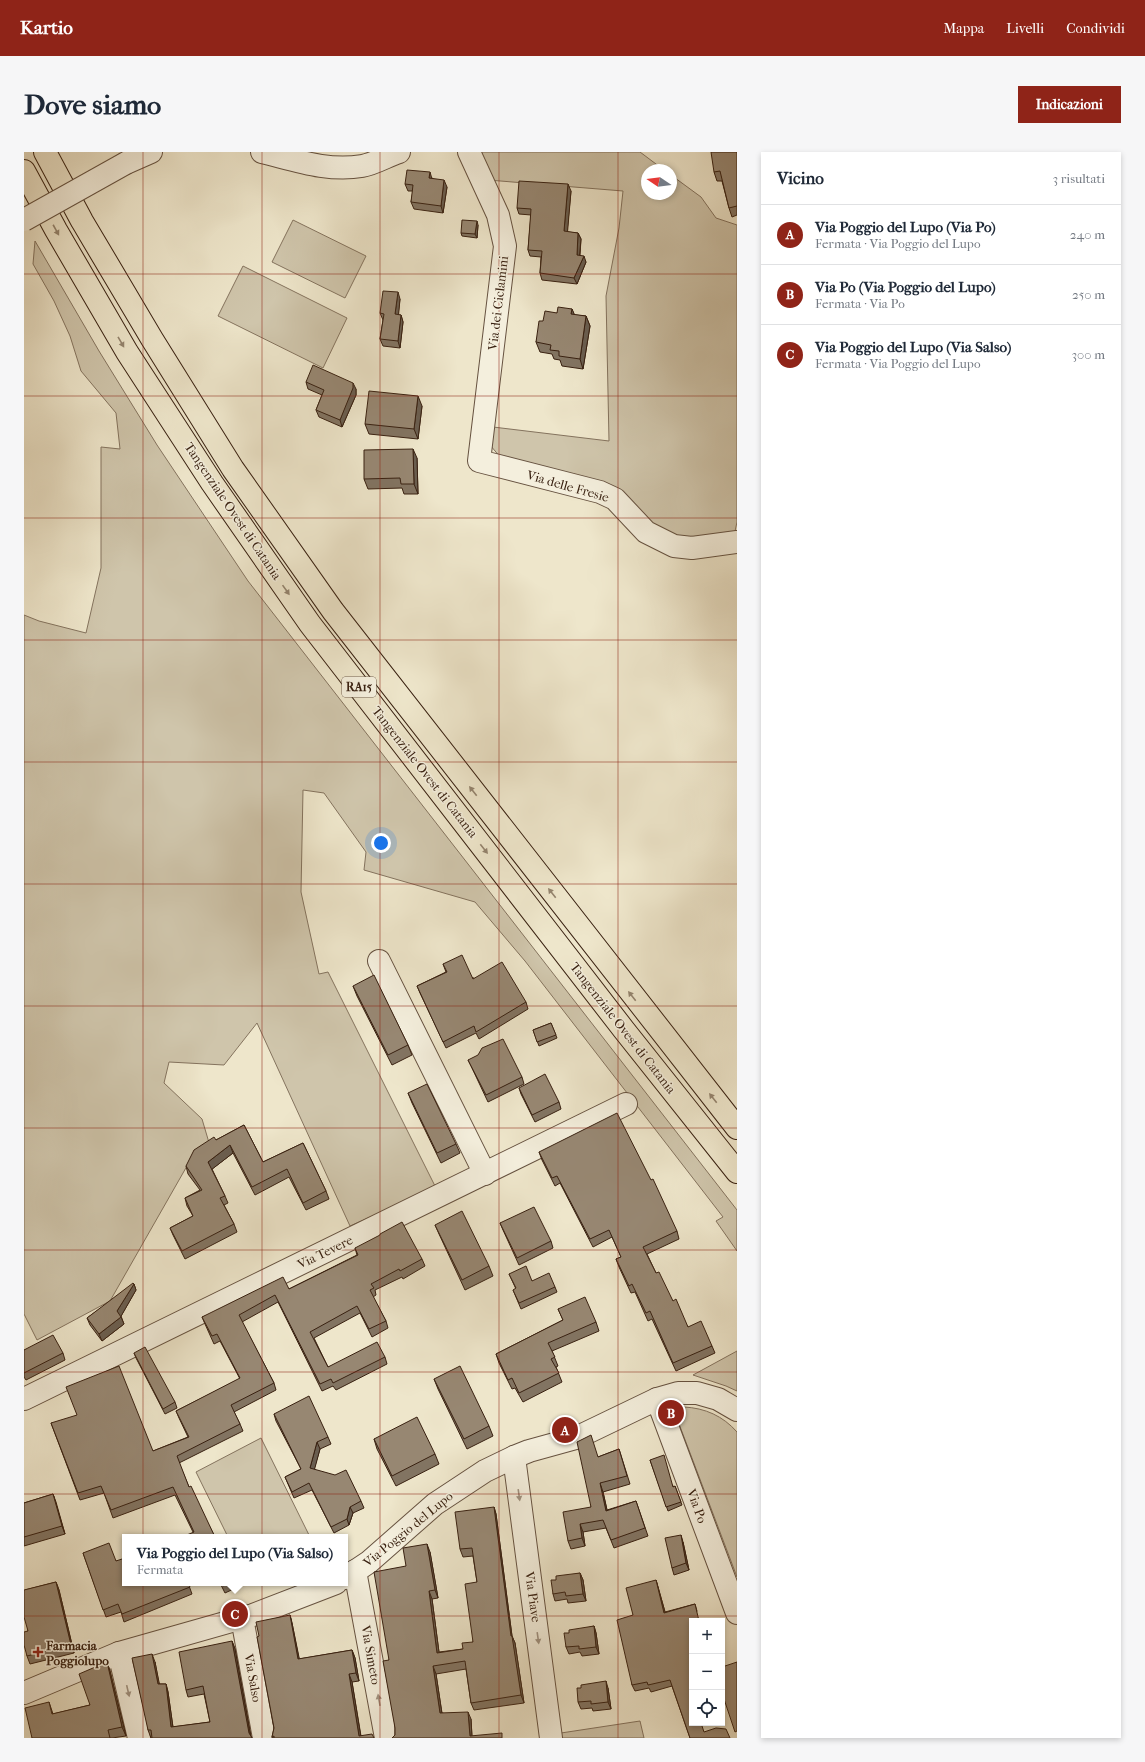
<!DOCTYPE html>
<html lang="it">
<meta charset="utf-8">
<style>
body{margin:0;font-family:"IM FELL French Canon",serif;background:#f6f6f7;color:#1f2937}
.controls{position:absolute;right:12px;bottom:12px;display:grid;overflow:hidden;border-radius:0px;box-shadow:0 2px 6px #0003}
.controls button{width:36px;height:36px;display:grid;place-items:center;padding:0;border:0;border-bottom:1px solid #e0e1e3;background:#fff;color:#1f2937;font:20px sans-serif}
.compass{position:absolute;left:617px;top:12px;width:36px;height:36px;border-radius:50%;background:#fff;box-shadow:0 2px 6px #0003;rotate:283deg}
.you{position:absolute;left:357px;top:691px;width:14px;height:14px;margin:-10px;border:3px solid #fff;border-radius:50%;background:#1a73e8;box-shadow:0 0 0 6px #1a73e833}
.badge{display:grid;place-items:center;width:26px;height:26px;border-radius:50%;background:#8f2418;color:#fff;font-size:13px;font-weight:700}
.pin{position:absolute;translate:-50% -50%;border:2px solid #fff;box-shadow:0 1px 4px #0006}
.popup{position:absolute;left:98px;top:1382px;width:226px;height:52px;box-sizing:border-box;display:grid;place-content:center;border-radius:0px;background:#fff;filter:drop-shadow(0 1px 3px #0005);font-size:13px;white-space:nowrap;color:#747a83}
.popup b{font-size:15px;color:#1f2937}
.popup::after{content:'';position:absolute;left:50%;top:100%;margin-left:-8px;border:8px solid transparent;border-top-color:#fff}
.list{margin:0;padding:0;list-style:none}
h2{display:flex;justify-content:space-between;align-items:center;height:52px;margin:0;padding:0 16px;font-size:17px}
h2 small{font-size:13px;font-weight:400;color:#747a83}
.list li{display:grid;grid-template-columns:26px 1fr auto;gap:12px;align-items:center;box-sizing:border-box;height:60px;padding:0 16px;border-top:1px solid #e0e1e3}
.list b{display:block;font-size:15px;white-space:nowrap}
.list p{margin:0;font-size:13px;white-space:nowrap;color:#747a83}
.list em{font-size:13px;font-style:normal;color:#747a83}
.icon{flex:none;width:22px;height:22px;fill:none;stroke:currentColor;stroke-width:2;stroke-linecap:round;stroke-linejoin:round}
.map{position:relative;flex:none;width:713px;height:1586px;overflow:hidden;border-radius:0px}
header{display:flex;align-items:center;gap:24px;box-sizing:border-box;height:56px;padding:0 20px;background:#8f2418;color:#fff}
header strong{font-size:19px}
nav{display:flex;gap:22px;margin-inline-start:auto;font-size:14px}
.intro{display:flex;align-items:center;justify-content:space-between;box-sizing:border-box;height:96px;padding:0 24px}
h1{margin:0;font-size:28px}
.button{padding:10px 18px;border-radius:0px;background:#8f2418;color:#fff;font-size:14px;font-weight:700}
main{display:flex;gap:24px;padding:0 24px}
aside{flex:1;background:#fff;border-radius:0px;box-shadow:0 2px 6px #0003}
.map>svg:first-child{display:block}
.green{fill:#cfc5ab;stroke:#84735e}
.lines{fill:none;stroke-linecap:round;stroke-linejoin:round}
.minor-casing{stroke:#665240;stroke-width:24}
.highway-casing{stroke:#392111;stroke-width:24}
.minor{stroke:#f4efdd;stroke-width:22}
.highway{stroke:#eee6cb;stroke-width:22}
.minor-bridge-casing{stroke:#665240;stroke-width:24;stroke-linecap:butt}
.minor-bridge{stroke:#f4efdd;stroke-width:22}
.wall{fill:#827462;stroke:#392111}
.shaded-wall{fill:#6a5e50;stroke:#392111}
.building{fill:#978772;stroke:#392111}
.oneway{fill:#94846e}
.oneway2{fill:#a09281}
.grid{fill:none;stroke:#8f2418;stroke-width:1;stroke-opacity:0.55}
.poi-dot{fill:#8f2418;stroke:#f4efdd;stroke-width:1.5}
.labels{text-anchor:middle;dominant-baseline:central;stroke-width:3;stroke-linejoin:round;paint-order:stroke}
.shield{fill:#f4efdd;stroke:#715f4e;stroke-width:1}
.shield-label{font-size:12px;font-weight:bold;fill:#392111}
.street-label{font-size:13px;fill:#392111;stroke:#f4efdd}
.poi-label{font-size:13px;font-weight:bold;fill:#392111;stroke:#f4efdd;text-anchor:start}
</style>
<header>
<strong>Kartio</strong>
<nav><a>Mappa</a><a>Livelli</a><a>Condividi</a></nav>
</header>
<div class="intro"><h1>Dove siamo</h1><a class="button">Indicazioni</a></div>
<main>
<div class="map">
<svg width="713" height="1586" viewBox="0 0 713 1586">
<rect width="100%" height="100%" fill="#eee6cb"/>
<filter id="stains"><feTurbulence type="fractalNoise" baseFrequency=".005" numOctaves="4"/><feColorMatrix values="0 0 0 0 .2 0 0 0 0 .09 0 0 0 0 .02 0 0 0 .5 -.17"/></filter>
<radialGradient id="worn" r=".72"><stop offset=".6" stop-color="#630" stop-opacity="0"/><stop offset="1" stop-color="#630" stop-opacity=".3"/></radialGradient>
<g class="green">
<polygon points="453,0 616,0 640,18 623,18 623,42 647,42 647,23 677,45 692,66 713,73 713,370 710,384 650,387 629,374 477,306 466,293 469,275 585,289 582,144 595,76 599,39 464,28"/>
<polygon points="269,68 342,104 321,146 248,110"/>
<polygon points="11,89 75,199 133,293 224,429 713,1058 713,1099 692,1069 699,1065 501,809 451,750 340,718 342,700 300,641 279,638 277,740 295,822 304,820 412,1036 326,1074 233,871 200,913 145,910 140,931 178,967 186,994 167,1007 86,1149 13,1188 0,1162 0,463 15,469 62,481 77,416 77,295 96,297 92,261 57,219 46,184 30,149 9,112"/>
<polygon points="219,114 323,166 299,216 194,164"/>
<polygon points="713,1199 713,1239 702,1234 669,1223"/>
<path d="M660,1255C681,1256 699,1264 713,1280V1425L649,1256Z"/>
<polygon points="237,1286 286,1385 204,1385 172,1320"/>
<polygon points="616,1569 620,1586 538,1586 537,1581"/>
</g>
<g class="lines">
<g class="minor-casing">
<g id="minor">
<path d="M238,0C271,8 304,20 338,14C350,12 363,4 375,0"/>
<polyline points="445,0 474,63 481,94 455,309 576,340 591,347 622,380 650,394 668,396 713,390"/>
<polyline points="102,11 127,0"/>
<polyline points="355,809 461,1022"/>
<polyline points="0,1247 602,952"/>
<polyline points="633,1247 713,1461"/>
<polyline points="490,1305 527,1586"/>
<polyline points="331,1419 362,1586"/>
<polyline points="321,1426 345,1410 411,1352 461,1319 490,1305 505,1299 552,1286 633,1247 654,1241 673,1241 694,1247 713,1258"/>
<polyline points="218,1466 240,1586"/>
<polyline points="95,1501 115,1586"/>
<polyline points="0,1541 95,1501 229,1463 312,1431"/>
</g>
</g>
<g class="highway-casing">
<g id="highway">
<polyline points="21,0 58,69 128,187 209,317 309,459 713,976"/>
<polyline points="0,19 32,78 103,200 188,331 286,472 600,878 713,1020"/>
</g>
</g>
<use href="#minor" class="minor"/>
<use href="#highway" class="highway"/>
<g class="minor-bridge-casing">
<polyline id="minor-bridge" points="0,68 102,11"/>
</g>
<use href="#minor-bridge" class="minor-bridge"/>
</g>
<g class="wall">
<polygon points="713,0 713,63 708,65 705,56 698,29 693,29 690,20"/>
<polygon points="408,26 423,35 419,61 390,57 387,50 389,39 384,39 381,32"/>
<polygon points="547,39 543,80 554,81 557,87 556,103 562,110 553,132 518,128 516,121 517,105 506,104 504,98 507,63 495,62 493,56"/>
<polygon points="454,73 453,86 438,84 437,81"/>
<polygon points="376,147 374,163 377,163 379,170 376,196 359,194 356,187 359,168 356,161"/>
<polygon points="548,157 550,163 562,164 566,174 559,217 538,214 536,208 530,207 528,202 516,200 512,190 519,169 533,161"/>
<polygon points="282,230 332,237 332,243 318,275 295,265 292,258 298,243 284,237"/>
<polygon points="398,254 394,287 345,282 341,272"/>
<polygon points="393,306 394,342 380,342 378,336 344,337 340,327"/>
<polygon points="419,812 502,850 504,857 455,887 452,881 422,896 396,841 393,834 422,820"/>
<polygon points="329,834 384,893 388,903 368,913 333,844"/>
<polygon points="527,871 533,886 515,894 509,878"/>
<polygon points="444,908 498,925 500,932 464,950 447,914"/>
<polygon points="495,936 535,950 537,957 511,970 497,942"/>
<polygon points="384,941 432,992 436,1001 417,1011 388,951"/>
<polygon points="220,973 239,1010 279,991 302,1039 305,1047 282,1058 265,1025 231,1043 209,1001 188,1017 201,1044 204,1051 200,1053 210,1072 213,1080 161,1107 149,1083 146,1076 169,1064 163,1054 161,1046 176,1038 164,1022 162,1014 192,988"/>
<polygon points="515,1000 653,1079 655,1087 623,1102 632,1121 664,1175 688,1194 691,1201 652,1219 628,1167 624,1169 611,1140 607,1141 595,1115 592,1107 597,1105 588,1085 569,1095 536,1031 531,1034 518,1008"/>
<polygon points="476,1071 527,1089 529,1096 495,1113 479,1078"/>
<polygon points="411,1073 465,1114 469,1124 441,1138 415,1082"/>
<polygon points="331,1096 398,1107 401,1114 379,1127 378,1125 351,1138 352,1143 349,1145 362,1169 364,1176 348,1185 336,1161 290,1186 304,1215 361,1205 363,1212 312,1238 309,1234 298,1239 254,1150 218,1170 250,1231 252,1238 210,1260 216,1272 219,1279 155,1311 165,1335 191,1385 169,1380 151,1343 89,1366 80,1341 56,1348 27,1271 129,1299 164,1285 155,1266 152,1259 216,1227 196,1189 190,1192 181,1172 178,1165 265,1137 333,1103"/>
<polygon points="485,1122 508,1129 531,1135 533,1140 497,1157 489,1138 492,1137"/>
<polygon points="110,1132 112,1138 97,1164 100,1172 78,1189 66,1173 63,1166"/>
<polygon points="534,1157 572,1170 575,1179 528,1199 534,1214 532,1215 538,1230 499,1250 491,1236 488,1237 475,1211 472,1202 539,1168"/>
<polygon points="0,1198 39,1201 41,1208 2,1228 0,1225"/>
<polygon points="110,1201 151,1250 153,1256 141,1262 112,1206"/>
<polygon points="410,1227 465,1274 469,1284 443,1297 414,1237"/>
<polygon points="250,1262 304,1285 307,1292 296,1297 290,1317 337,1349 340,1356 329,1361 325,1373 310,1381 288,1338 270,1346 261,1325 277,1317 252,1269"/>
<polygon points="350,1287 411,1302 415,1312 372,1334 353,1297"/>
<polygon points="595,1297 606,1332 579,1340 583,1358 612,1349 624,1384 590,1396 582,1376 559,1380 561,1394 547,1397 544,1389 567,1355 574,1305"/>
<polygon points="626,1308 650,1335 651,1334 658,1353 644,1359"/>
<polygon points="29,1342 41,1382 0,1394 0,1351"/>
<polygon points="470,1355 472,1362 488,1484 491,1491 500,1551 450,1558 447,1551 442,1517 412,1522 418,1561 447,1567 448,1584 371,1583 371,1576 365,1508 382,1414 406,1400 414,1446 408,1447 415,1500 439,1497 449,1490 453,1430 449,1404 439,1405 436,1397"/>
<polygon points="659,1390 665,1418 650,1423 648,1416"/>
<polygon points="59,1401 92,1409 164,1431 168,1442 100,1470 97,1460 82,1465"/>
<polygon points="556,1421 559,1428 562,1449 544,1451 543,1447 531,1449 529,1442 532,1428"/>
<polygon points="632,1428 634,1435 641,1460 671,1452 673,1459 668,1469 668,1571 666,1586 648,1534 627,1540 625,1536 611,1539 608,1533 609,1463"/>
<polygon points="32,1430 35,1438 50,1501 6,1512 3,1504 4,1479 1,1438"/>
<polygon points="196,1431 217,1431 218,1433 201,1441"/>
<polygon points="266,1463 268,1471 275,1507 328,1498 331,1506 335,1529 328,1530 337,1584 350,1586 248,1586 248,1585 250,1576 235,1484"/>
<polygon points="570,1474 572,1481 575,1502 558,1504 556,1500 545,1502 542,1495 545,1481"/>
<polygon points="208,1489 211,1497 227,1584 228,1586 127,1586 124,1578 131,1510 135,1532 142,1532 144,1540 149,1575 186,1570 180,1542 164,1545 162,1538"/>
<polygon points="83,1510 86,1519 102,1584 88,1586 8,1586 25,1550 29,1562 66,1553"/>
<polygon points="584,1536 587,1557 569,1559 568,1556 557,1557 554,1550"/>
</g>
<g class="shaded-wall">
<polygon points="406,20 408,27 405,26"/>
<polygon points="420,28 423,35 419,61 417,54"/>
<polygon points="544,32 547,39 543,86 540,79"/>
<polygon points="453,69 454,73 453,86 451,82"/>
<polygon points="554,81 557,87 555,110 553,103"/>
<polygon points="560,104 562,110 553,132 550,126"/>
<polygon points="374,140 376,147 374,169 371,162"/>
<polygon points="548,157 552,166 547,162"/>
<polygon points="377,163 379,170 376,196 374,189"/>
<polygon points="562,164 566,174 559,217 556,207"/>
<polygon points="329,231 332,237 332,243 318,275 316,268"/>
<polygon points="394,244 398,254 394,287 390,277"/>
<polygon points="389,297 393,306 394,342 390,332"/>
<polygon points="206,993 209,1001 187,1018 184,1010"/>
<polygon points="110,1132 112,1138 96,1166 93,1159"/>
<polygon points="97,1165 100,1172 78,1189 75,1182"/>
<polygon points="293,1290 296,1297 289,1323 286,1316"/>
<polygon points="576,1331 579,1340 585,1367 582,1359"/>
<polygon points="29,1342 32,1350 41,1382 38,1374"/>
<polygon points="326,1355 329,1361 325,1373 323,1367"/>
<polygon points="470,1355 472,1362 488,1484 491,1491 500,1551 497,1543 487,1484"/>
<polygon points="556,1372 559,1380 561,1394 558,1386"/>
<polygon points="657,1383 659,1390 665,1418 662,1411"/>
<polygon points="403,1392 406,1400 414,1446 411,1438"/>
<polygon points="556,1421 559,1428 562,1449 559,1442"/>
<polygon points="632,1428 634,1435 643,1467 640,1461"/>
<polygon points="32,1430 35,1438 50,1501 47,1493"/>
<polygon points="405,1439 408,1447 416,1508 413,1501"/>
<polygon points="266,1463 268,1471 277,1515 274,1507"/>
<polygon points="570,1474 572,1481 575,1502 572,1495"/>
<polygon points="208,1489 211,1497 227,1586 225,1581"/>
<polygon points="328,1498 331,1506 335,1529 332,1521"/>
<polygon points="128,1502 131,1510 137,1540 134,1532"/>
<polygon points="83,1510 86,1519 102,1584 98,1575"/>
<polygon points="409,1514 412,1522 419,1569 416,1561"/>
<polygon points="325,1522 328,1530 337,1586 335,1584"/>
<polygon points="582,1529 584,1536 587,1557 584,1550"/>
<polygon points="142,1532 144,1540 150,1583 147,1575"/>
<polygon points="444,1560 447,1567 448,1586 446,1584"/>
</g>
<g class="building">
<polygon points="687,0 713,0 713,54 705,56 696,19 690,20"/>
<polygon points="383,18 406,20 405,26 420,28 417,54 387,50 389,33 381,32"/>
<polygon points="495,29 544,32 540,79 554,81 553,103 560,104 550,126 516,121 518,99 504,98 507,57 493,56"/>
<polygon points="438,68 453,69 451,82 437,81"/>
<polygon points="359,139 374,140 371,162 377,163 374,189 356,187 360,162 356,161"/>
<polygon points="534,155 548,157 547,162 562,164 556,207 535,204 535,199 526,198 527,193 512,190 515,169 519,169 521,159 533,161"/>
<polygon points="289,213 329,231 329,236 316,268 292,258 300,238 282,230"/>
<polygon points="345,239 394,244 390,277 341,272"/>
<polygon points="389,297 390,332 377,332 376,326 340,327 340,298"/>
<polygon points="438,803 449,827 478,810 502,850 452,880 450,874 419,890 393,834 423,820 419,812"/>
<polygon points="350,823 384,893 364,903 329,834"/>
<polygon points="527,871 532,883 513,890 509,878"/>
<polygon points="479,887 498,925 462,943 444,908 454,903 458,896"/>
<polygon points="521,922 535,950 508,963 495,936"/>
<polygon points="403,932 432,992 413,1001 384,941"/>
<polygon points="593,961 627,1028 629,1027 653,1079 619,1095 632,1121 635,1120 649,1149 652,1147 664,1175 677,1169 688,1194 649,1211 626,1159 622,1161 608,1132 605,1134 592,1107 597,1105 585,1078 566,1087 533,1024 528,1026 515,1000"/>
<polygon points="220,973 239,1010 279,991 302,1039 279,1051 263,1017 228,1035 206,993 184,1010 201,1044 196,1046 210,1072 158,1099 146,1076 169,1064 161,1046 178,1038 162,1014 170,998 190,985 192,988"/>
<polygon points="510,1055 527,1089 493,1106 476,1071"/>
<polygon points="438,1059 465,1114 438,1128 411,1073"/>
<polygon points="378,1070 398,1107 376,1119 375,1117 347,1132 350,1136 346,1138 362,1169 345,1177 333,1154 286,1180 304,1215 353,1190 361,1205 309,1231 307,1227 296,1232 251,1143 215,1163 250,1231 207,1253 216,1272 153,1304 165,1335 167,1334 191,1385 158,1385 170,1380 149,1335 87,1358 77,1334 54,1341 27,1271 53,1263 42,1235 95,1214 129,1299 165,1285 152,1259 216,1226 193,1182 188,1184 178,1165 259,1125 265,1137 334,1103 331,1096 356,1083 356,1082"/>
<polygon points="502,1114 508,1129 525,1121 531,1135 495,1151 489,1138 492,1136 485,1122"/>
<polygon points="109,1131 110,1132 93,1159 97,1165 75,1182 63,1166"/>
<polygon points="561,1145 572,1170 524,1191 531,1205 527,1207 535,1221 495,1241 488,1226 484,1228 472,1202 539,1168 534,1157"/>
<polygon points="29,1183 39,1201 0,1221 0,1198"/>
<polygon points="121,1195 151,1250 139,1257 110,1201"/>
<polygon points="436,1214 465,1274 440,1287 410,1227"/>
<polygon points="285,1244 304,1285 293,1290 286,1316 311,1323 322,1318 337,1349 326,1355 323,1367 307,1375 285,1331 268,1340 261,1325 277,1317 250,1262"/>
<polygon points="393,1265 411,1302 368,1324 350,1287"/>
<polygon points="567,1283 574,1305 595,1297 603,1324 576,1331 582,1359 612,1349 621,1376 587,1388 579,1368 556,1372 558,1386 544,1389 539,1360 567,1355 553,1290"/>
<polygon points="640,1303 649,1335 651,1334 657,1350 642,1355 626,1308"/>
<polygon points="29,1342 38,1374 0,1385 0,1351"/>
<polygon points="470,1355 487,1484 488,1484 497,1543 447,1551 441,1509 409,1514 416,1561 444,1560 446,1584 478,1581 478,1586 368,1586 371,1583 371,1576 359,1509 365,1508 350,1420 382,1414 379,1396 403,1392 411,1438 405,1439 413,1501 439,1497 438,1491 449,1490 441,1432 453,1430 448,1396 436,1397 431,1360"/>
<polygon points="657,1383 662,1411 648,1416 641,1386"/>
<polygon points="85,1391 92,1409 101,1406 101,1431 164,1431 166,1435 98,1462 94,1452 79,1458 59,1401"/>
<polygon points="556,1421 559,1442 542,1444 541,1440 529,1442 527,1428 532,1428 532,1424"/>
<polygon points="632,1428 640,1461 671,1452 675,1469 668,1469 668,1571 677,1571 680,1580 692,1576 702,1577 706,1586 666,1586 646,1528 624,1533 623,1530 608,1533 593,1468 609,1463 602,1436"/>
<polygon points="32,1430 47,1493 3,1504 0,1493 0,1480 4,1479 0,1465 0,1438"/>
<polygon points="197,1431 204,1431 199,1434"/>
<polygon points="266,1463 274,1507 328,1498 332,1521 325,1522 335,1584 348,1582 350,1586 250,1586 250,1584 248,1585 250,1576 233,1485 235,1484 232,1470"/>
<polygon points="570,1474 572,1495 555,1497 555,1494 542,1495 540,1481 545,1481 545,1478"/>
<polygon points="208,1489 225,1581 228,1586 128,1586 127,1578 124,1578 108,1506 128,1502 134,1532 142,1532 147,1575 186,1570 179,1534 162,1538 155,1500"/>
<polygon points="83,1510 98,1575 84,1578 86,1586 8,1586 1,1556 25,1550 28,1562 66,1553 55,1522"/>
<polygon points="713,1510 713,1579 711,1580 698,1541 698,1515"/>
<polygon points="582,1529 584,1550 567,1552 567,1549 554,1550 553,1536 557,1536 557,1533"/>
</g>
<defs><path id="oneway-solid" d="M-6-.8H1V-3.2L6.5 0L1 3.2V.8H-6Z"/></defs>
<g class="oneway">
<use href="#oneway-solid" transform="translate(32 78) rotate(61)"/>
<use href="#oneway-solid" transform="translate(97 190) rotate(60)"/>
<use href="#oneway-solid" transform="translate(262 438) rotate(55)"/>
<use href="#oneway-solid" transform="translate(449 639) rotate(-128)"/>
<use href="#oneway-solid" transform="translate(460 697) rotate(52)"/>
<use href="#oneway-solid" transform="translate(528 741) rotate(-128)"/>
<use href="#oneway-solid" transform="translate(608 844) rotate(-128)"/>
<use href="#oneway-solid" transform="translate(689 946) rotate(-128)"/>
</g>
<g class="oneway2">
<use href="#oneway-solid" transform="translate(495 1343) rotate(82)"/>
<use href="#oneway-solid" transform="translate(514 1486) rotate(82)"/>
<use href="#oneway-solid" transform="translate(104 1539) rotate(77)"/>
<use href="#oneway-solid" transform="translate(355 1548) rotate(-100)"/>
</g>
<path class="grid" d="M119,0V1586M238,0V1586M356,0V1586M475,0V1586M594,0V1586M0,122H713M0,244H713M0,366H713M0,488H713M0,610H713M0,732H713M0,854H713M0,976H713M0,1098H713M0,1220H713M0,1342H713M0,1464H713"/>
<path class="poi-dot" d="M12 1494h4v4h4v4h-4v4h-4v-4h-4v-4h4z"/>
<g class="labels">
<rect class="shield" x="318" y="525" width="34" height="20" rx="3"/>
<g class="shield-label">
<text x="335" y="535">RA15</text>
</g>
<g class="street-label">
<text transform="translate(474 151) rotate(-83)">Via dei Ciclamini</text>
<text transform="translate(544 334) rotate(16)">Via delle Fresie</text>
<text transform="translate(209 359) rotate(56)">Tangenziale Ovest di Catania</text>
<text transform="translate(401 620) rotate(52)">Tangenziale Ovest di Catania</text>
<text transform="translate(599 876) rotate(52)">Tangenziale Ovest di Catania</text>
<text transform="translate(301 1100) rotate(-26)">Via Tevere</text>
<text transform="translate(673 1354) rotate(70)">Via Po</text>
<text transform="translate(384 1377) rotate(-39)">Via Poggio del Lupo</text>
<text transform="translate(509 1445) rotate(82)">Via Piave</text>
<text transform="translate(347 1503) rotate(80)">Via Simeto</text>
<text transform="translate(229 1526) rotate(80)">Via Salso</text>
</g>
<g class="poi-label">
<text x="22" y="1493">Farmacia<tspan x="22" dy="15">Poggiolupo</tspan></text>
</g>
</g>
<rect width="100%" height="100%" filter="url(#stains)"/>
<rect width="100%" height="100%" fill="url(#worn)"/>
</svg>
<div class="controls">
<button>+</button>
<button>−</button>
<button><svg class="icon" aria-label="locate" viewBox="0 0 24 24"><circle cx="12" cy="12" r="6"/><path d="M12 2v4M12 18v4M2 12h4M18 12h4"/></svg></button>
</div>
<svg class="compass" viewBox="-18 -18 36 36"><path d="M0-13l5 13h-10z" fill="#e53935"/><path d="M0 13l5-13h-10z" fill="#747a83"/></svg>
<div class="you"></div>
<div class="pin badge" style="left:541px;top:1278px">A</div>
<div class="pin badge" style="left:647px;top:1261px">B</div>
<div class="pin badge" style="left:211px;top:1462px">C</div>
<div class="popup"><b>Via Poggio del Lupo (Via Salso)</b>Fermata</div>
</div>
<aside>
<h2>Vicino<small>3 risultati</small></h2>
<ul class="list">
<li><span class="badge">A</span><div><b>Via Poggio del Lupo (Via Po)</b><p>Fermata · Via Poggio del Lupo</p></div><em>240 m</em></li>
<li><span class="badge">B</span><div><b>Via Po (Via Poggio del Lupo)</b><p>Fermata · Via Po</p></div><em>250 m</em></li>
<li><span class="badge">C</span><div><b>Via Poggio del Lupo (Via Salso)</b><p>Fermata · Via Poggio del Lupo</p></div><em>300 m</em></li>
</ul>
</aside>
</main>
